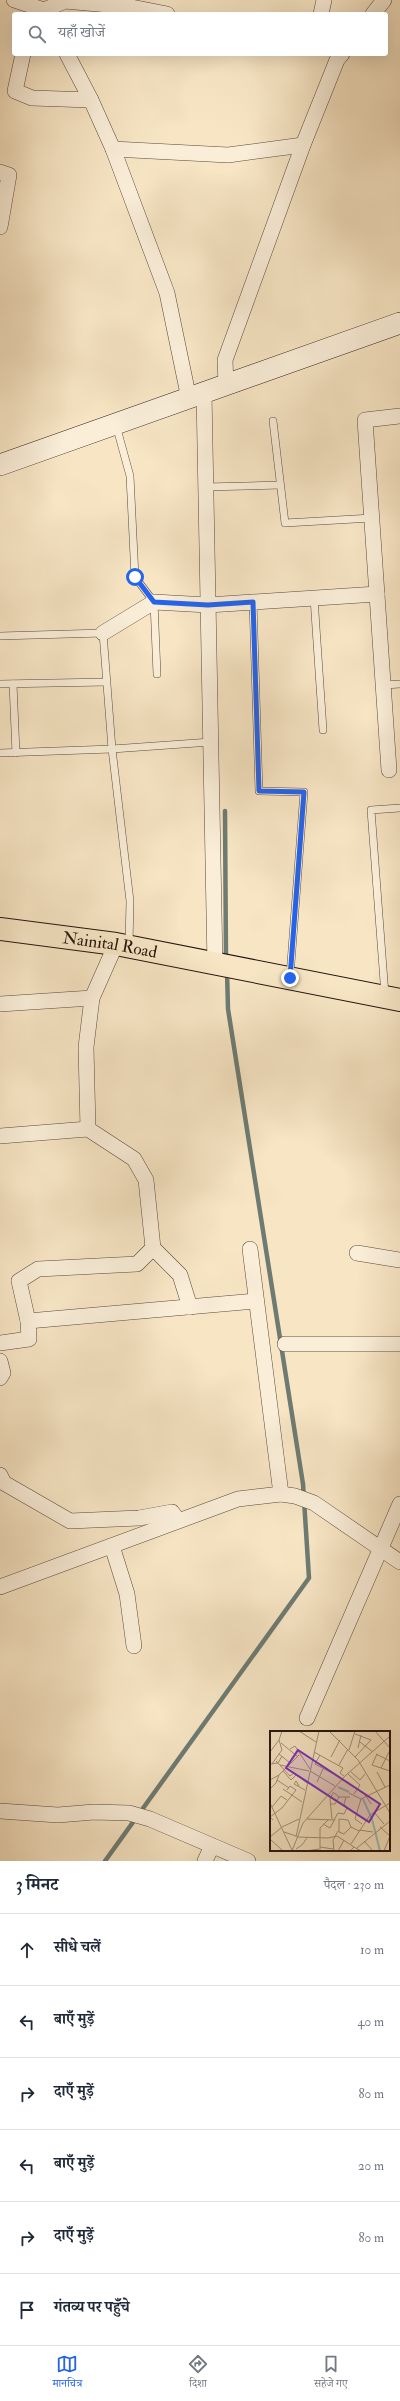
<!DOCTYPE html>
<html lang="hi">
<meta charset="utf-8">
<style>
body{margin:0;font-family:"IM FELL Double Pica","Noto Serif Devanagari",serif;background:#f6f6f7;color:#1f2937}
.stop{position:absolute;width:12px;height:12px;margin:-9px;border:3px solid #2563eb;border-radius:50%;background:#fff}
.stop.end{background:#2563eb;border-color:#fff;box-shadow:0 1px 4px #0008}
.list{margin:0;padding:0;list-style:none}
h2{display:flex;justify-content:space-between;align-items:center;height:52px;margin:0;padding:0 16px;font-size:17px}
h2 small{font-size:13px;font-weight:400;color:#747a83}
.list li{display:grid;grid-template-columns:26px 1fr auto;gap:12px;align-items:center;box-sizing:border-box;height:72px;padding:0 16px;border-top:1px solid #e0e1e3}
.list b{display:block;font-size:15px;white-space:nowrap}
.list em{font-size:13px;font-style:normal;color:#747a83}
.icon{flex:none;width:22px;height:22px;fill:none;stroke:currentColor;stroke-width:2;stroke-linecap:round;stroke-linejoin:round}
.map{position:relative;flex:none;width:400px;height:1861px;overflow:hidden}
.search{position:absolute;background:#fff;box-shadow:0 4px 16px #0002;left:12px;right:12px;top:12px;height:44px;display:flex;align-items:center;gap:10px;box-sizing:border-box;padding:0 14px;border-radius:4px;color:#747a83;font-size:15px}
.sheet{height:484px;background:#fff}
nav{display:flex;justify-content:space-around;align-items:center;box-sizing:border-box;height:56px;border-top:1px solid #e0e1e3;background:#fff;font-size:11px;color:#747a83}
nav a{display:grid;justify-items:center;gap:2px}
nav .on{color:#2563eb}
.map>svg:first-child{display:block}
.lines{fill:none;stroke-linecap:round;stroke-linejoin:round}
.stream{stroke:#6d7b73;stroke-width:4.5}
.lane-casing{stroke:#59493c;stroke-width:8}
.street-casing{stroke:#59493c;stroke-width:16}
.secondary-casing{stroke:#24150f;stroke-width:22}
.highway-casing{stroke:#24150f;stroke-width:24}
.lane{stroke:#faeed9;stroke-width:7}
.street{stroke:#faeed9;stroke-width:15}
.secondary{stroke:#faeed9;stroke-width:21}
.highway{stroke:#f7e5c4;stroke-width:22}
.route{stroke:#2563eb;stroke-width:5}
.labels{text-anchor:middle;dominant-baseline:central;stroke-width:3.5;stroke-linejoin:round;paint-order:stroke}
.street-label{font-size:17px;fill:#24150f;stroke:#faeed9}
.inset-river{fill:none;stroke:#9dbfb5;stroke-width:2}
.inset-road{fill:none;stroke:#a3927c;stroke-width:1}
.view{fill:#7b2cbf;fill-opacity:0.15;stroke:#7b2cbf;stroke-width:2}
.inset-edge{fill:none;stroke:#24150f;stroke-width:2}
</style>
<div class="map">
<svg width="400" height="1861" viewBox="0 0 400 1861">
<rect width="100%" height="100%" fill="#f7e5c4"/>
<filter id="stains"><feTurbulence type="fractalNoise" baseFrequency=".005" numOctaves="4"/><feColorMatrix values="0 0 0 0 .2 0 0 0 0 .09 0 0 0 0 .02 0 0 0 .5 -.17"/></filter>
<radialGradient id="worn" r=".72"><stop offset=".6" stop-color="#630" stop-opacity="0"/><stop offset="1" stop-color="#630" stop-opacity=".3"/></radialGradient>
<g class="lines">
<g class="stream">
<polyline points="225,811 226,960"/>
<polyline points="105,1861 309,1578 303,1484 228,1009 227,971"/>
</g>
<g class="lane-casing">
<g id="lane">
<polyline points="273,421 285,523 372,518"/>
<polyline points="116,425 130,476 135,577 154,602 157,674"/>
<polyline points="206,487 280,485"/>
<polyline points="314,598 323,730"/>
<polyline points="253,602 259,791 304,792 290,976"/>
<polyline points="0,636 103,633 112,749 130,901 129,944"/>
<polyline points="0,684 106,682"/>
<polyline points="13,684 16,753"/>
<polyline points="384,685 400,684"/>
<polyline points="0,753 112,749 211,742"/>
<polyline points="385,995 371,810 400,808"/>
</g>
</g>
<g class="street-casing">
<g id="street">
<polyline points="14,0 44,10"/>
<polyline points="41,14 44,10 65,1 131,7 167,14"/>
<polyline points="321,14 324,0"/>
<polyline points="373,14 384,0"/>
<polyline points="23,54 15,91 32,98 91,100"/>
<polyline points="67,54 91,100 113,149 167,293 189,399"/>
<polyline points="113,149 228,155 303,145"/>
<polyline points="0,172 9,175 0,227"/>
<polyline points="226,385 225,360 303,145 337,60 342,54"/>
<polyline points="204,393 215,964"/>
<polyline points="103,633 154,602 208,605 377,594"/>
<polyline points="389,770 365,420 400,416"/>
<polyline points="116,944 92,998 86,1047 88,1129 134,1159 146,1180 153,1248 180,1275 190,1307"/>
<polyline points="0,1004 92,998"/>
<polyline points="0,1136 88,1129"/>
<polyline points="250,1249 281,1494"/>
<polyline points="357,1253 400,1260"/>
<polyline points="28,1321 256,1301"/>
<polyline points="0,1343 29,1339 28,1321 19,1281 38,1269 137,1264 153,1248"/>
<polyline points="285,1344 400,1344"/>
<polyline points="0,1361 3,1373 0,1378"/>
<polyline points="0,1475 4,1483 70,1521 139,1518 172,1512 178,1520"/>
<polyline points="112,1546 127,1594 134,1646"/>
<polyline points="0,1587 238,1499 281,1494 295,1496 314,1503 400,1562"/>
<polyline points="307,1718 400,1504"/>
<polyline points="0,1811 58,1815 94,1812 129,1813 150,1819 248,1861"/>
<polyline points="205,1861 212,1846"/>
</g>
</g>
<g class="secondary-casing">
<polyline id="secondary" points="0,465 400,323"/>
</g>
<g class="highway-casing">
<g id="highway">
<path id="s1" d="M0,929L116,944L400,1000"/>
</g>
</g>
<use href="#lane" class="lane"/>
<use href="#street" class="street"/>
<use href="#secondary" class="secondary"/>
<use href="#highway" class="highway"/>
</g>
<g class="lines">
<polyline class="route" points="135,577 154,602 208,605 253,602 259,791 304,792 290,978"/>
</g>
<g class="labels">
<g class="street-label">
<text stroke="none"><textPath href="#s1" startOffset="111">Nainital Road</textPath></text>
</g>
</g>
<g transform="translate(270 1731)">
<rect width="120" height="120" fill="#f7e5c4"/>
<path class="inset-river" d="M68,56L79,61M93,68L102,88L110,120"/>
<path class="inset-road" d="M29,0L46,11M59,0L88,29L120,82M105,0L120,17M85,3L101,9L85,26M90,11L103,21M11,12L27,25M88,17L91,4M20,18L25,15L40,38M79,19L85,0M0,21L9,9M44,21L73,37L70,42L74,45M9,23L12,19L9,9L12,0M106,23L120,30M107,23L102,34L120,40M50,24L45,33L62,42M61,26L70,9M6,30L20,45L24,42L37,52M0,33L8,32L12,25M2,33L9,23L20,32M10,34L39,40M69,34L78,18M111,37L120,19M13,40L21,49L26,44M40,40L65,55M81,41L90,49L95,43M107,41L115,56M78,43L90,54L84,63M0,49L9,44L29,24M7,49L19,57M47,51L53,38M29,55L26,50L24,53L35,59M0,58L6,52L9,44M13,58L32,71M63,61L69,66H80M79,62L91,68M94,62L101,73M0,72L22,119M61,73H65L69,66M2,76L11,65L17,69M104,81L114,93M68,82L74,83L77,77L74,73L76,66M37,88L64,89L68,82M62,88L60,68L63,62M3,89L0,86L12,77L26,59L20,55L17,59M53,93L60,97L65,88M92,93L85,88L91,68L120,54M12,96L29,88M81,96L78,89L69,88V101L74,103L81,96L89,100M110,96L120,105M89,99L103,101M14,101L26,105M0,106L12,96M26,106L49,0M27,106L58,107L67,105L84,116M0,108L13,120M94,110L103,120M81,113L100,84L120,72M50,116L63,118M87,117L120,90M26,118L32,114L37,107M22,120L33,92L75,45L120,5M36,120L49,118M50,120V97L59,88M64,120L63,109L68,100M68,120L74,109M80,120L84,116L91,120M114,120L120,105"/>
<path class="view" d="M28,19L110,73L99,91L16,37Z"/>
<rect width="120" height="120" class="inset-edge"/>
</g>
<rect width="100%" height="100%" filter="url(#stains)"/>
<rect width="100%" height="100%" fill="url(#worn)"/>
</svg>
<div class="stop" style="left:135px;top:577px"></div>
<div class="stop end" style="left:290px;top:978px"></div>
<div class="search"><svg class="icon" aria-label="search" viewBox="0 0 24 24"><circle cx="10" cy="10" r="6"/><path d="M15 15l6 6"/></svg>यहाँ खोजें</div>
</div>
<section class="sheet">
<h2>3 मिनट<small>पैदल · 230 m</small></h2>
<ul class="list">
<li><svg class="icon" aria-label="ahead" viewBox="0 0 24 24"><path d="M12 20V5M6 11l6-6 6 6"/></svg><div><b>सीधे चलें</b></div><em>10 m</em></li>
<li><svg class="icon" aria-label="left" viewBox="0 0 24 24"><path d="M17 20v-9H6M10 6l-5 5 5 5"/></svg><div><b>बाएँ मुड़ें</b></div><em>40 m</em></li>
<li><svg class="icon" aria-label="right" viewBox="0 0 24 24"><path d="M7 20v-9h11M14 6l5 5-5 5"/></svg><div><b>दाएँ मुड़ें</b></div><em>80 m</em></li>
<li><svg class="icon" aria-label="left" viewBox="0 0 24 24"><path d="M17 20v-9H6M10 6l-5 5 5 5"/></svg><div><b>बाएँ मुड़ें</b></div><em>20 m</em></li>
<li><svg class="icon" aria-label="right" viewBox="0 0 24 24"><path d="M7 20v-9h11M14 6l5 5-5 5"/></svg><div><b>दाएँ मुड़ें</b></div><em>80 m</em></li>
<li><svg class="icon" aria-label="arrive" viewBox="0 0 24 24"><path d="M6 21V4h12l-3 4 3 4H6"/></svg><div><b>गंतव्य पर पहुँचे</b></div></li>
</ul>
</section>
<nav>
<a class="on"><svg class="icon" aria-label="map" viewBox="0 0 24 24"><path d="M3 6l6-2 6 2 6-2v14l-6 2-6-2-6 2zM9 4v14M15 6v14"/></svg>मानचित्र</a>
<a><svg class="icon" aria-label="directions" viewBox="0 0 24 24"><path d="M12 3l9 9-9 9-9-9zM9 14v-3h6M13 9l2 2-2 2"/></svg>दिशा</a>
<a><svg class="icon" aria-label="saved" viewBox="0 0 24 24"><path d="M7 4h10v16l-5-4-5 4z"/></svg>सहेजे गए</a>
</nav>
